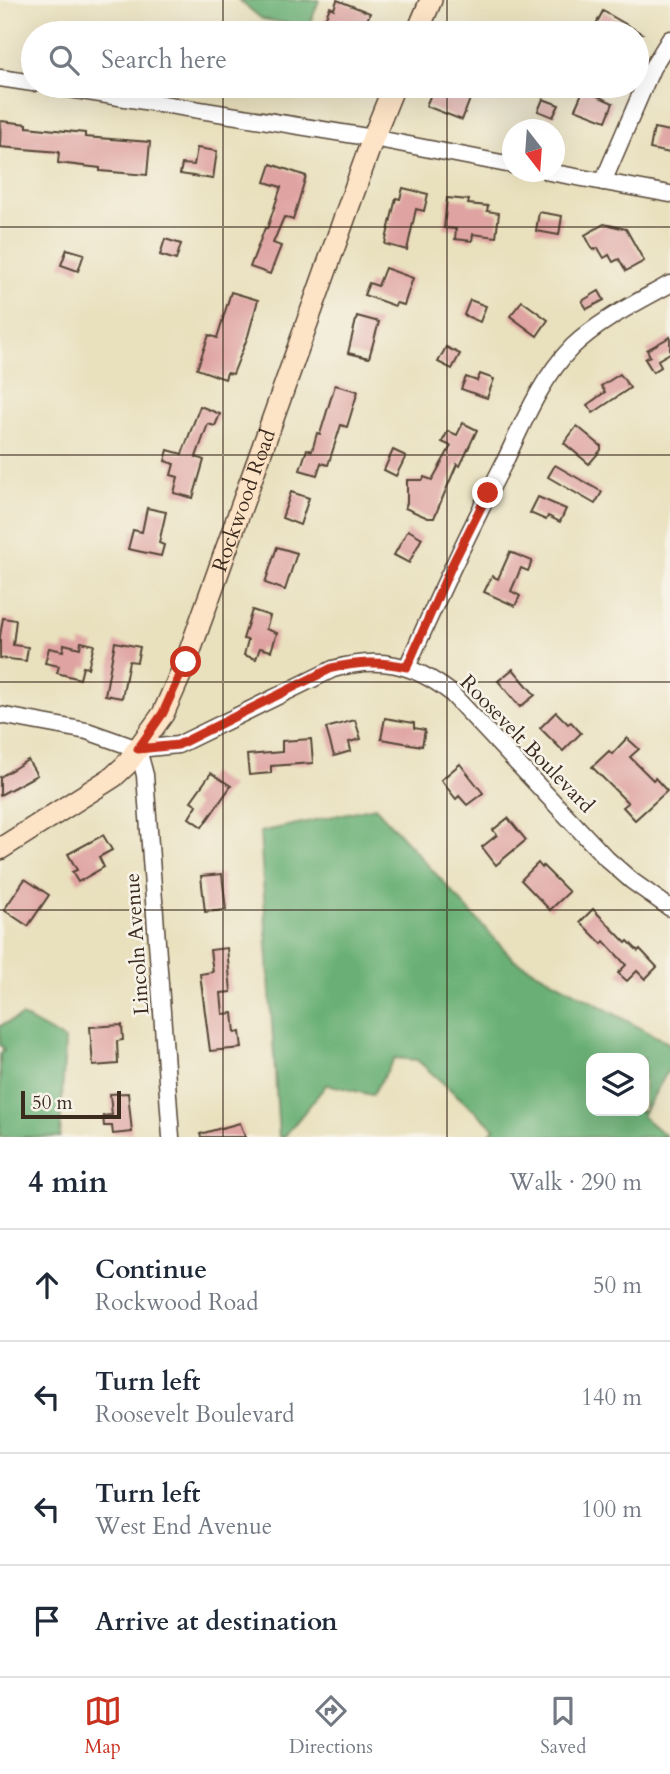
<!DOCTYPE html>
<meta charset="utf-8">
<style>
body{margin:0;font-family:Cardo,serif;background:#f6f6f7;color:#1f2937}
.controls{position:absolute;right:21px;bottom:21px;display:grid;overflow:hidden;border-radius:14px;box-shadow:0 7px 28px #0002}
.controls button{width:63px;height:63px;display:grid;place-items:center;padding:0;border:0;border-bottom:2px solid #e0e1e3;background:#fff;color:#1f2937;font:35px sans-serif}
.compass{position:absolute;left:502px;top:119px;width:63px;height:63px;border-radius:50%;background:#fff;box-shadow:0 7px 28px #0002;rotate:163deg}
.scale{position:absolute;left:21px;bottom:18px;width:100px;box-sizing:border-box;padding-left:7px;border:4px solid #3b2a1e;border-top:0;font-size:19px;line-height:24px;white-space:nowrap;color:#3b2a1e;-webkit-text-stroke:5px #f7f3e8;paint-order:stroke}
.stop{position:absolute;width:21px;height:21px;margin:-16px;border:5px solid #c8321e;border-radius:50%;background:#fff}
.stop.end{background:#c8321e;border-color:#fff;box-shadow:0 2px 7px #0008}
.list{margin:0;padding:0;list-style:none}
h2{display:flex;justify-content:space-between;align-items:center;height:91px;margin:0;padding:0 28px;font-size:30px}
h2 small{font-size:23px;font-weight:400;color:#747a83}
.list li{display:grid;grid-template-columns:46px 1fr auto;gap:21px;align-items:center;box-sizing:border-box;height:112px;padding:0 28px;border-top:2px solid #e0e1e3}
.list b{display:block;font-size:26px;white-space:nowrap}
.list p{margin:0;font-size:23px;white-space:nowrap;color:#747a83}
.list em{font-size:23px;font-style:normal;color:#747a83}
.icon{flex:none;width:38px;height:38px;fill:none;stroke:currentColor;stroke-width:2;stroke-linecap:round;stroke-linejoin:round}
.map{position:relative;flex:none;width:670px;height:1137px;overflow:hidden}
.search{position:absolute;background:#fff;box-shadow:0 7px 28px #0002;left:21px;right:21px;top:21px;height:77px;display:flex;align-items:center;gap:18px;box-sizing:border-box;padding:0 24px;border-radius:38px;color:#747a83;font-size:26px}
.sheet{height:539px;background:#fff}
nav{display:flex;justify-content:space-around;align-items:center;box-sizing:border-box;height:98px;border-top:2px solid #e0e1e3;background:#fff;font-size:19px;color:#747a83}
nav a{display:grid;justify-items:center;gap:4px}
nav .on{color:#c8321e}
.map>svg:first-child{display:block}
.forest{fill:#6ab076;stroke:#526d4a;stroke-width:2;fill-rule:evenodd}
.building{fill:#dfa3a1}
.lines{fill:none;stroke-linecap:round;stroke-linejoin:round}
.street-casing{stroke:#554536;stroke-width:19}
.secondary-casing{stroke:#554536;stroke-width:24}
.street{stroke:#fff;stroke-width:16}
.secondary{stroke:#fee4c6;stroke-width:21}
.route{stroke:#c8321e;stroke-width:9}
.grid{fill:none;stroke:#3b2a1e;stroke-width:2;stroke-opacity:0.55}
.labels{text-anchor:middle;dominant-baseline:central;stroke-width:5;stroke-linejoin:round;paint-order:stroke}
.street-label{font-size:21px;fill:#3b2a1e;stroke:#f7f3e8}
</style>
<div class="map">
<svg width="670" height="1137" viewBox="0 0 670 1137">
<rect width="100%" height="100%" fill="#f7f3e8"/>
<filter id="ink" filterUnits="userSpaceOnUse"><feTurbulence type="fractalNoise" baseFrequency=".0143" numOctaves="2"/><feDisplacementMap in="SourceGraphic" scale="14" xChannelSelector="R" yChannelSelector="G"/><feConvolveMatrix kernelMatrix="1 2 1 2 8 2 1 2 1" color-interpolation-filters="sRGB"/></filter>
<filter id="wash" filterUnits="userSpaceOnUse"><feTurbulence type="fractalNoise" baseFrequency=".00686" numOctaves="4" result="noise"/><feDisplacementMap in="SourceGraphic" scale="28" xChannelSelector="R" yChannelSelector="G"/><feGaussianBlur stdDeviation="1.57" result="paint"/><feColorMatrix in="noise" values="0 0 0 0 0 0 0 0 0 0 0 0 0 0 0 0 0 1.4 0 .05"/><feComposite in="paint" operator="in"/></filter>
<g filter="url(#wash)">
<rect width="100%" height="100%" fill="#e9e0bd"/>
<g class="forest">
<polygon points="239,0 319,0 309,27 262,19"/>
<path d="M375,807L513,959L670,1044V1067L642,1116L667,1137H488L494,1128L417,1060L395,1058L372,1095L327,1084L284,1137H279L260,832ZM644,1058V1111H591V1058Z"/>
<polygon points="22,1016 65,1040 60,1137 0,1137 0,1055 4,1049 0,1045 0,1026"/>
</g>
<g id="blocks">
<g class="building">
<polygon points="337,0 370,13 364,28 357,25 354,33 319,33 330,7 334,9"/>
<polygon points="603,11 641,33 597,33 596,24"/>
<polygon points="54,21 99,25 98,33 53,33"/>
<polygon points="448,86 475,86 462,120 426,106 433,89 445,94"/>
<polygon points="585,86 590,86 600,90 597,96 613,103 606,121 575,109"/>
<polygon points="543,99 559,105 553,117 538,111"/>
<polygon points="1,121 27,124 27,127 85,133 85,137 150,142 147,175 100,171 100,168 58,163 59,152 0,147"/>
<polygon points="654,128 670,131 670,153 650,149"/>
<polygon points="197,148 217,151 213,179 180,174 182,164 194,165"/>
<polygon points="271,164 306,176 293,220 284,217 273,243 281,246 270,274 250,267 265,228 267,229 281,187 265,182"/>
<polygon points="403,188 428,194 424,211 416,209 407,250 385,244 396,198 400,199"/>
<polygon points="447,198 469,200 468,204 488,206 487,211 499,213 496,237 473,234 472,241 455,239 456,229 444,228"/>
<polygon points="539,212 562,216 559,235 536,231"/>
<polygon points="604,224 626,229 644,261 626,271 619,259 613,262 609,255 604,258 598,248 593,250 585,235"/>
<polygon points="165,239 181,244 176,260 160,255"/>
<polygon points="67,249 84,254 78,271 61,265"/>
<polygon points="385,268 413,278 404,305 396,303 395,306 364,295 369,283 378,286"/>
<polygon points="599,291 604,300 587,309 582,301"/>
<polygon points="231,292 258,300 248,336 233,374 227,373 225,379 197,369 209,335 217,338"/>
<polygon points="470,300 486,306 480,322 464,315"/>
<polygon points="522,301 548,320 537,336 510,316"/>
<polygon points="357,316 379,322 369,358 348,353"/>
<polygon points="670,337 670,353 658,360 661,367 653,372 645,359 650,356 647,350"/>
<polygon points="446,347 460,354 452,369 438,362"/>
<polygon points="480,374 494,379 487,398 461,389 466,377 477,381"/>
<polygon points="620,374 630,388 593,413 587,405 605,392 601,386"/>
<polygon points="335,385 358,391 347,427 341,425 328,465 321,463 317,475 300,470 307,449 312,451 317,433 320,434"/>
<polygon points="200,406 220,414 215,426 208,424 196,457 204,460 193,498 174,493 178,477 171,475 174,464 165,461 168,450 182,454"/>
<polygon points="463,423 477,430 460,466 457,464 434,518 428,518 405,508 407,503 407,480 423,480 424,477 432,480 451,446 442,442 448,431 457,435"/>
<polygon points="577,426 601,446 601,450 589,464 564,443"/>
<polygon points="393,450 406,456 396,476 384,470"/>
<polygon points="555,465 602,492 595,504 548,477"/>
<polygon points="291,492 309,498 300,525 282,518"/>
<polygon points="538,497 566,509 560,522 548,516 546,520 530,513"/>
<polygon points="147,508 166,512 159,543 164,545 161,556 128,549 133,530 142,532"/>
<polygon points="408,530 422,538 409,563 394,555"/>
<polygon points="277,547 297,553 285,590 265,583"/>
<polygon points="510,552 532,561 528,571 521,568 511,591 520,596 515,606 484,592 492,576 498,579"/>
<polygon points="252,610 270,616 266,629 277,633 271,651 260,648 256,659 244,655 248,640 243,639"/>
<polygon points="3,618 16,620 13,645 28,647 26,661 0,658 0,636"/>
<polygon points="81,642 94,645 88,668 83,667 80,679 57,673 59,666 45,663 49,648 63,651 64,644 80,648"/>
<polygon points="115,642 140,647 137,662 129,661 122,698 105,695"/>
<polygon points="513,669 535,695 520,707 498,681"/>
<polygon points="556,712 568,724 571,722 581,733 563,751 540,728"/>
<polygon points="385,718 414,723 414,728 425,730 422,746 381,739"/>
<polygon points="355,720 361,739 349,742 351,751 334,756 326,728"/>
<polygon points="627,738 639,749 630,757 653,780 655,778 667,791 635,820 623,807 628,803 592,767 609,751 612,754"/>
<polygon points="311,739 313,763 271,766 271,773 249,775 247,755 282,752 282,741"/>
<polygon points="28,760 37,775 0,795 0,777"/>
<polygon points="460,764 483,793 467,805 459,796 456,799 441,780"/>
<polygon points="211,773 231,786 202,827 189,818 197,805 191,801"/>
<polygon points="508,818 526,840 496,865 482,847 497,835 493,830"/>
<polygon points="103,835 112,850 99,857 104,867 78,882 72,872 77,870 68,854"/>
<polygon points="538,863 542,868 543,866 569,892 550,910 521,880"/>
<polygon points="222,874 226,910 205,912 201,876"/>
<polygon points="25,879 49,895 28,926 4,910"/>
<polygon points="593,909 626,943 628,941 638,951 640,949 657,967 645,979 637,971 627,981 618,973 626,965 604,941 602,944 580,922"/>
<polygon points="227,948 231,992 221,993 223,1014 233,1013 235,1033 240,1032 242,1048 210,1051 200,974 213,972 210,950"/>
<polygon points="122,1025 123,1040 117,1041 118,1064 93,1066 90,1027"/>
<polygon points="128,1093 132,1132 113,1134 112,1126 104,1126 103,1116 112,1115 110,1094"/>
<polygon points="240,1123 245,1137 201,1137 200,1134"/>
</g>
</g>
</g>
<g filter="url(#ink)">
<use href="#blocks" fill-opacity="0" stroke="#554536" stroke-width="2"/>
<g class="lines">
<g class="street-casing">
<g id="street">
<polyline points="0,78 33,83"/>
<polyline points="51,86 373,138 512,165"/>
<polyline points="549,172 670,194"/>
<polyline points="603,182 652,68 670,39"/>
<path d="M407,667C438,597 470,529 505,461C524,421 541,379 572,347C600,320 636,303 670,284"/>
<path d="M0,715L87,731L138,749L178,745L333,669C379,656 412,663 450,692L607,859L632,881L670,908"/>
<polyline points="138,749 145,775 171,1137"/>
</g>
</g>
<g class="secondary-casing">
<g id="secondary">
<polyline points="417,33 431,0"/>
<path id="s1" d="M0,849L113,777L126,765L163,714L186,662L373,138L394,86"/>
</g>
</g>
<use href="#street" class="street"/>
<use href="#secondary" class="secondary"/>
</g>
</g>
<g class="lines" filter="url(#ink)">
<path class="route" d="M186,662L163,713L138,749L178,745L332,668C358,662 380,661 407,667L451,567L488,493"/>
</g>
<path class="grid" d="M223,0V33M447,0V33M223,86V1137M447,86V1137M0,227H670M0,455H670M0,682H670M0,910H670"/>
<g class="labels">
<g class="street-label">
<text stroke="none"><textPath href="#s1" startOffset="443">Rockwood Road</textPath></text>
<text transform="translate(527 744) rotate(46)">Roosevelt Boulevard</text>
<text transform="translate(137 944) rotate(-94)">Lincoln Avenue</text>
</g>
</g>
</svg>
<div class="controls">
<button><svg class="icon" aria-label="layers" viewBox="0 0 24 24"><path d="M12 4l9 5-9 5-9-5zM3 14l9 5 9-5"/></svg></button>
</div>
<svg class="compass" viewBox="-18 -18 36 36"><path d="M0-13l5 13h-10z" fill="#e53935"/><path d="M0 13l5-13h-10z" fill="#747a83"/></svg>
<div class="scale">50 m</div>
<div class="stop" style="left:186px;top:662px"></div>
<div class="stop end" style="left:488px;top:493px"></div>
<div class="search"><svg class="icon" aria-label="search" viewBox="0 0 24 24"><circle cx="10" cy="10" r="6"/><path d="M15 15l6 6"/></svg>Search here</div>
</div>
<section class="sheet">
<h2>4 min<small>Walk · 290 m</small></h2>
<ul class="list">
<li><svg class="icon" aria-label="ahead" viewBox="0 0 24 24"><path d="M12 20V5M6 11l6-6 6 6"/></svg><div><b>Continue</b><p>Rockwood Road</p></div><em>50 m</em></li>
<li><svg class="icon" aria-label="left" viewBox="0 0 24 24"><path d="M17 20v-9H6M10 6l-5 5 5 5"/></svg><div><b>Turn left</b><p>Roosevelt Boulevard</p></div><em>140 m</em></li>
<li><svg class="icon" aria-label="left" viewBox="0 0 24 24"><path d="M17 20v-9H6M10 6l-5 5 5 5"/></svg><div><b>Turn left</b><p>West End Avenue</p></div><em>100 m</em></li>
<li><svg class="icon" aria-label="arrive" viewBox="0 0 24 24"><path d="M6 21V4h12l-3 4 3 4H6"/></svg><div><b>Arrive at destination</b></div></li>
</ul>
</section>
<nav>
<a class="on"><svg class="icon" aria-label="map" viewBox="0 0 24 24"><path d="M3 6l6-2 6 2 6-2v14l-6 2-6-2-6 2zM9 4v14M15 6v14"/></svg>Map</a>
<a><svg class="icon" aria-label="directions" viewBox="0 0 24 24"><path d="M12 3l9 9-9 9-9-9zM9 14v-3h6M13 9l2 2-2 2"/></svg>Directions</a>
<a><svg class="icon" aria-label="saved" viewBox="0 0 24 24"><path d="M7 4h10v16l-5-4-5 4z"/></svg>Saved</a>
</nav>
